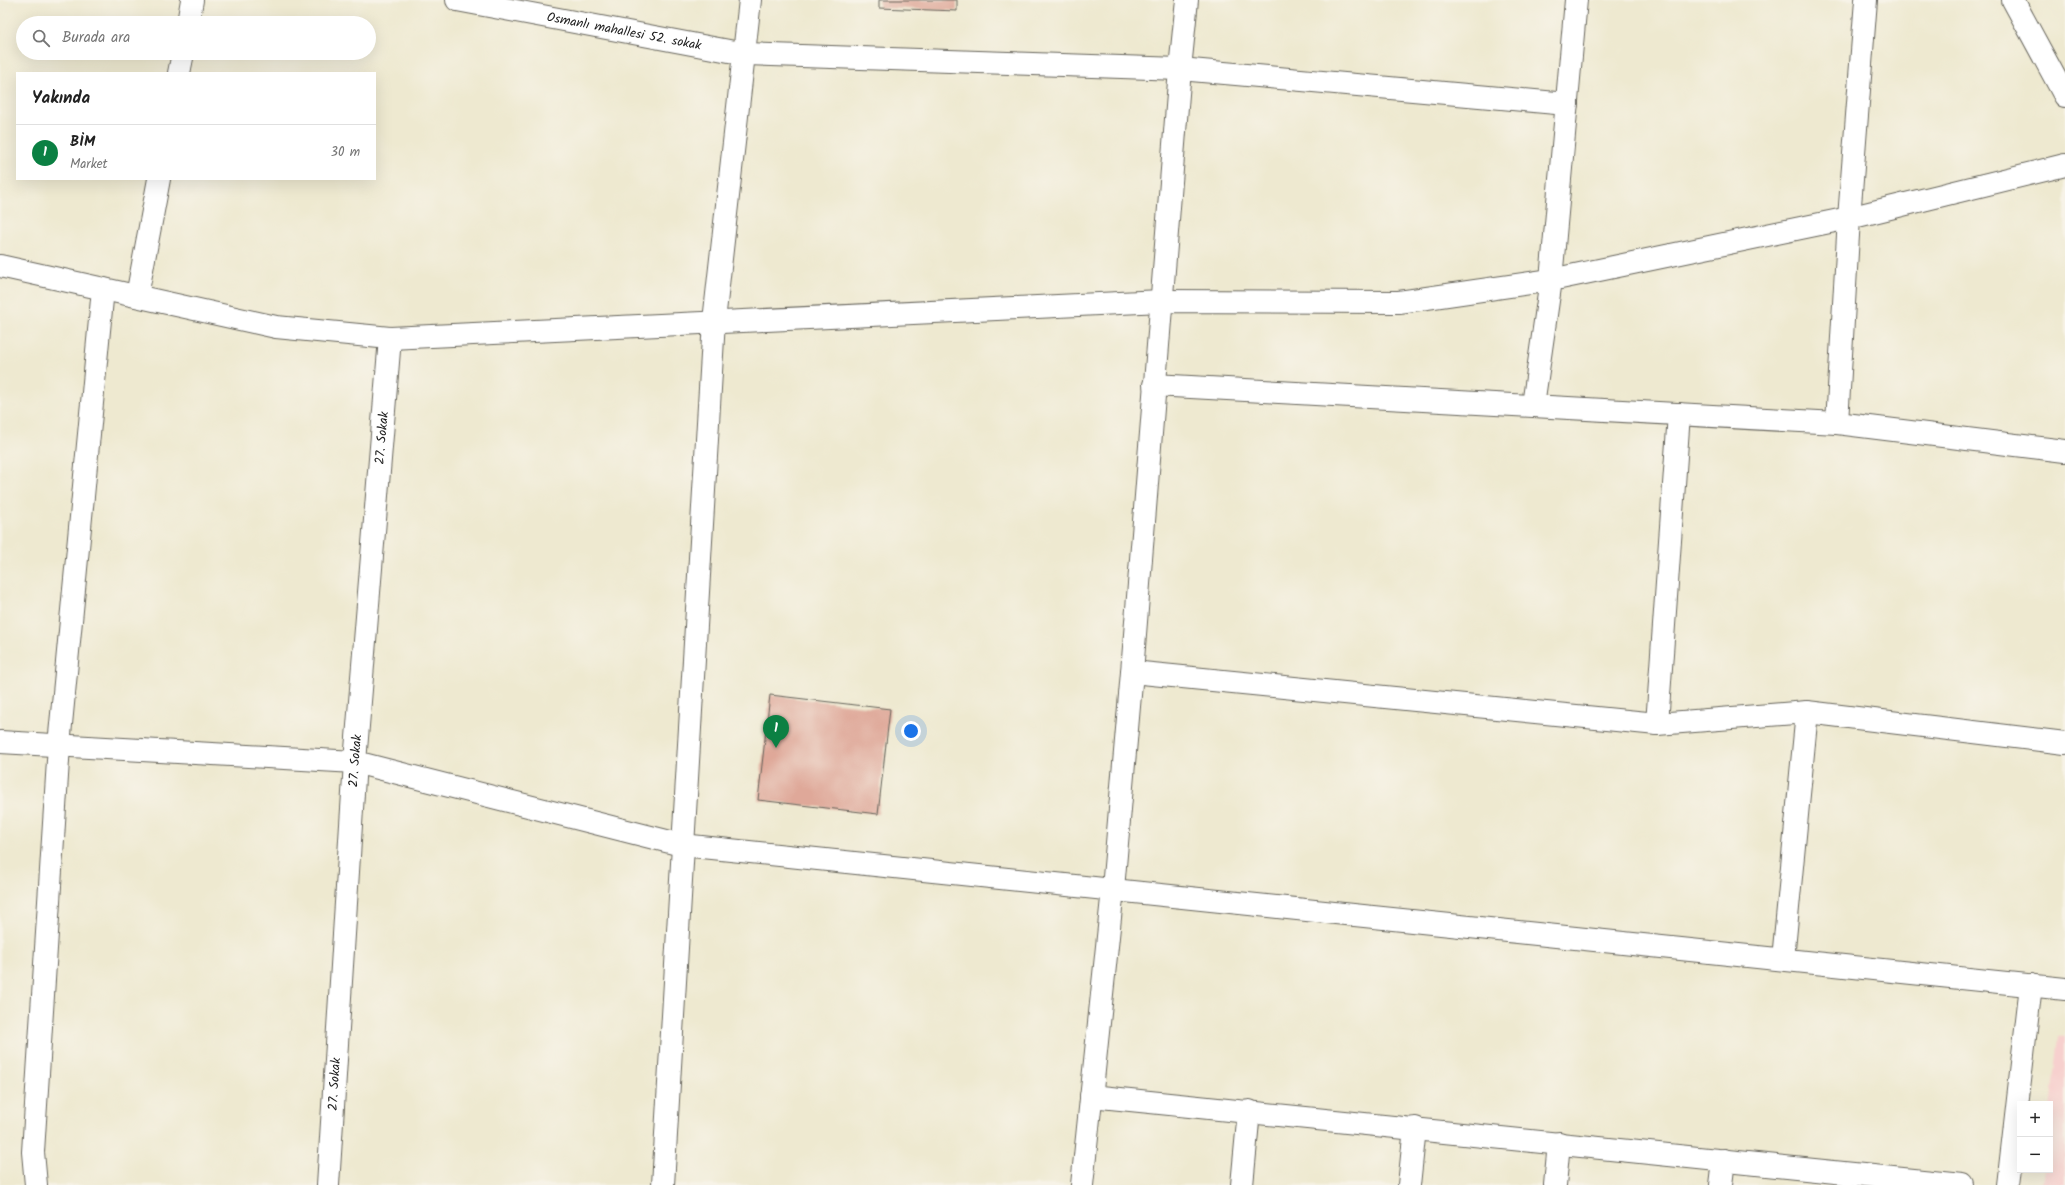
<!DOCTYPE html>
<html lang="tr">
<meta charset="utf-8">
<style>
body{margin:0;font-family:Kalam,sans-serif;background:#f2f2f2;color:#222}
.controls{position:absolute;right:12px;bottom:12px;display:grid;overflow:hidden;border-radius:0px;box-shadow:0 4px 16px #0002}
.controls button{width:36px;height:36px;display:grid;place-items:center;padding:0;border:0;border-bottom:1px solid #e0e0e0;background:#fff;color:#222;font:20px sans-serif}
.you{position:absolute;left:911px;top:731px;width:14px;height:14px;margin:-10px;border:3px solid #fff;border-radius:50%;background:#1a73e8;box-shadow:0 0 0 6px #1a73e833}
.badge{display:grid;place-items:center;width:26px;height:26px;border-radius:50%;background:#0b8043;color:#fff;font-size:13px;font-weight:700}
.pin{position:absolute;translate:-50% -33px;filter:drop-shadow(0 1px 2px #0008)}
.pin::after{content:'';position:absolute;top:21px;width:14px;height:12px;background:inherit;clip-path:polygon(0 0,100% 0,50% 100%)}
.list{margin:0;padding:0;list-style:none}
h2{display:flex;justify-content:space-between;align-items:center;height:52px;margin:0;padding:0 16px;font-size:17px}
h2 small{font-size:13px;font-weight:400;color:#767676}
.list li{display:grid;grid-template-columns:26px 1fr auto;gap:12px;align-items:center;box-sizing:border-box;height:56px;padding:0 16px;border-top:1px solid #e0e0e0}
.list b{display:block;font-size:15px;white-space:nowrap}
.list p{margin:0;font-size:13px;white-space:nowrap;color:#767676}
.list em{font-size:13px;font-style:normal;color:#767676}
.icon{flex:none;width:22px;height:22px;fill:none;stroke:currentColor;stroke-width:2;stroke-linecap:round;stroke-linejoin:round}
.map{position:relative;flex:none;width:2065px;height:1185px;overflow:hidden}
.search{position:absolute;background:#fff;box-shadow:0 4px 16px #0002;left:16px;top:16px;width:360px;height:44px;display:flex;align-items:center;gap:10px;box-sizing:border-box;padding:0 14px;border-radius:22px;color:#767676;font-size:15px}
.panel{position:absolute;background:#fff;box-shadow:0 4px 16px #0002;left:16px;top:72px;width:360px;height:108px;border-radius:0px}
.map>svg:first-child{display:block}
.built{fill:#f7d0ce}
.building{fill:#dfa899}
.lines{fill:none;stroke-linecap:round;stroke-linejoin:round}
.minor-casing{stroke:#66645b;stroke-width:24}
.tertiary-casing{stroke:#66645b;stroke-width:24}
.minor{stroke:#fff;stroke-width:22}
.tertiary{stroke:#fff;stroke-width:22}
.labels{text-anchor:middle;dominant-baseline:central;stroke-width:3;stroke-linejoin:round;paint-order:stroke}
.street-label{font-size:13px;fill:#1c1c1c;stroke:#f7f3e8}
</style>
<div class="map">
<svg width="2065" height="1185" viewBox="0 0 2065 1185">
<rect width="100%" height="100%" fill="#f7f3e8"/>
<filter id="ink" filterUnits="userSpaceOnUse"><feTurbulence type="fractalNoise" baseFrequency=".025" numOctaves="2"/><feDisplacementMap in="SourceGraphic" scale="8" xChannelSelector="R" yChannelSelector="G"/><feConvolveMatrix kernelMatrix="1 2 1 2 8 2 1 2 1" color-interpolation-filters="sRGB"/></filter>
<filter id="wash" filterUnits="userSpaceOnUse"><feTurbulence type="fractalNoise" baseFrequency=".012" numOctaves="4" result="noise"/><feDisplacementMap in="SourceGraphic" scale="16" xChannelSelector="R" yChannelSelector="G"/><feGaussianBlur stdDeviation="0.9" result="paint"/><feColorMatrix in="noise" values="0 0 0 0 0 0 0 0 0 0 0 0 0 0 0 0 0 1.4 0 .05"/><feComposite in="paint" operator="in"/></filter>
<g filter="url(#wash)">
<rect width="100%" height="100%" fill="#eee9d0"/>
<polygon class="built" points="2058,1036 2065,1037 2065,1185 2041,1185 2043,1170 2050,1170 2050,1110"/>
<g id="blocks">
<g class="building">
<polygon points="879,0 957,0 957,11 879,8"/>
<polygon points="770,695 890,709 878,814 758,800"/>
</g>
</g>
</g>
<g filter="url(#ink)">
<use href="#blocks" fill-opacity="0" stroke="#66645b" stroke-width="1"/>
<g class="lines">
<g class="minor-casing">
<g id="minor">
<path id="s1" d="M457,0L745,54L1180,69L1567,104"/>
<polyline points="2013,0 2065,96"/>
<polyline points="188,23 192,0"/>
<polyline points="179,73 183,53"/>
<polyline points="0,266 276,327 390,338 1161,301 1399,302 1551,280 1849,218 2065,165"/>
<polyline points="137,296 159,179"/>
<polyline points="1154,385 1837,423 2065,451"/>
<polyline points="1533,405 1551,280 1576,0"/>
<polyline points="1837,423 1849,218 1866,0"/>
<polyline points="1132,672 1657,724 1807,712 2065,743"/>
<polyline points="1657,724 1679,414"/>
<polyline points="0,742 355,762 682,845 2065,989"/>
<polyline points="1783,959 1807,712"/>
<polyline points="1091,1096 1962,1185"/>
<polyline points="36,1185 33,1152 59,745 103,289"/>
<path id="s2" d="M328,1185L355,762L390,338"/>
<polyline points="1082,1185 1113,889 1132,672 1180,69 1187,0"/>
<polyline points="1242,1185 1249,1111"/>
<polyline points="1409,1185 1415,1128"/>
<polyline points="1555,1185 1559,1143"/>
<polyline points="1721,1185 1724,1160"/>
<polyline points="2008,1185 2031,985"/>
</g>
</g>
<g class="tertiary-casing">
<polyline id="tertiary" points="663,1185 714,321 750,0"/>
</g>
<use href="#minor" class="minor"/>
<use href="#tertiary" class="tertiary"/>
</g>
</g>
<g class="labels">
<g class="street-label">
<text stroke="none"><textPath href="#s1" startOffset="170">Osmanlı mahallesi 52. sokak</textPath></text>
<text stroke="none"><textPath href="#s2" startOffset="749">27. Sokak</textPath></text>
<text stroke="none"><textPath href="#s2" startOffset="425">27. Sokak</textPath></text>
<text stroke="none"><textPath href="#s2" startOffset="101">27. Sokak</textPath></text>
</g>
</g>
</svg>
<div class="controls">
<button>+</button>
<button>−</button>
</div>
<div class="you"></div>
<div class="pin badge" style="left:776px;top:748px">1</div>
<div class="search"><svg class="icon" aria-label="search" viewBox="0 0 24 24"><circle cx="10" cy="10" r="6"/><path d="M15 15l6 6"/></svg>Burada ara</div>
<section class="panel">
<h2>Yakında<small></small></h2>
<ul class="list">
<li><span class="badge">1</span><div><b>BİM</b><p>Market</p></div><em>30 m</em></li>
</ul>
</section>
</div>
